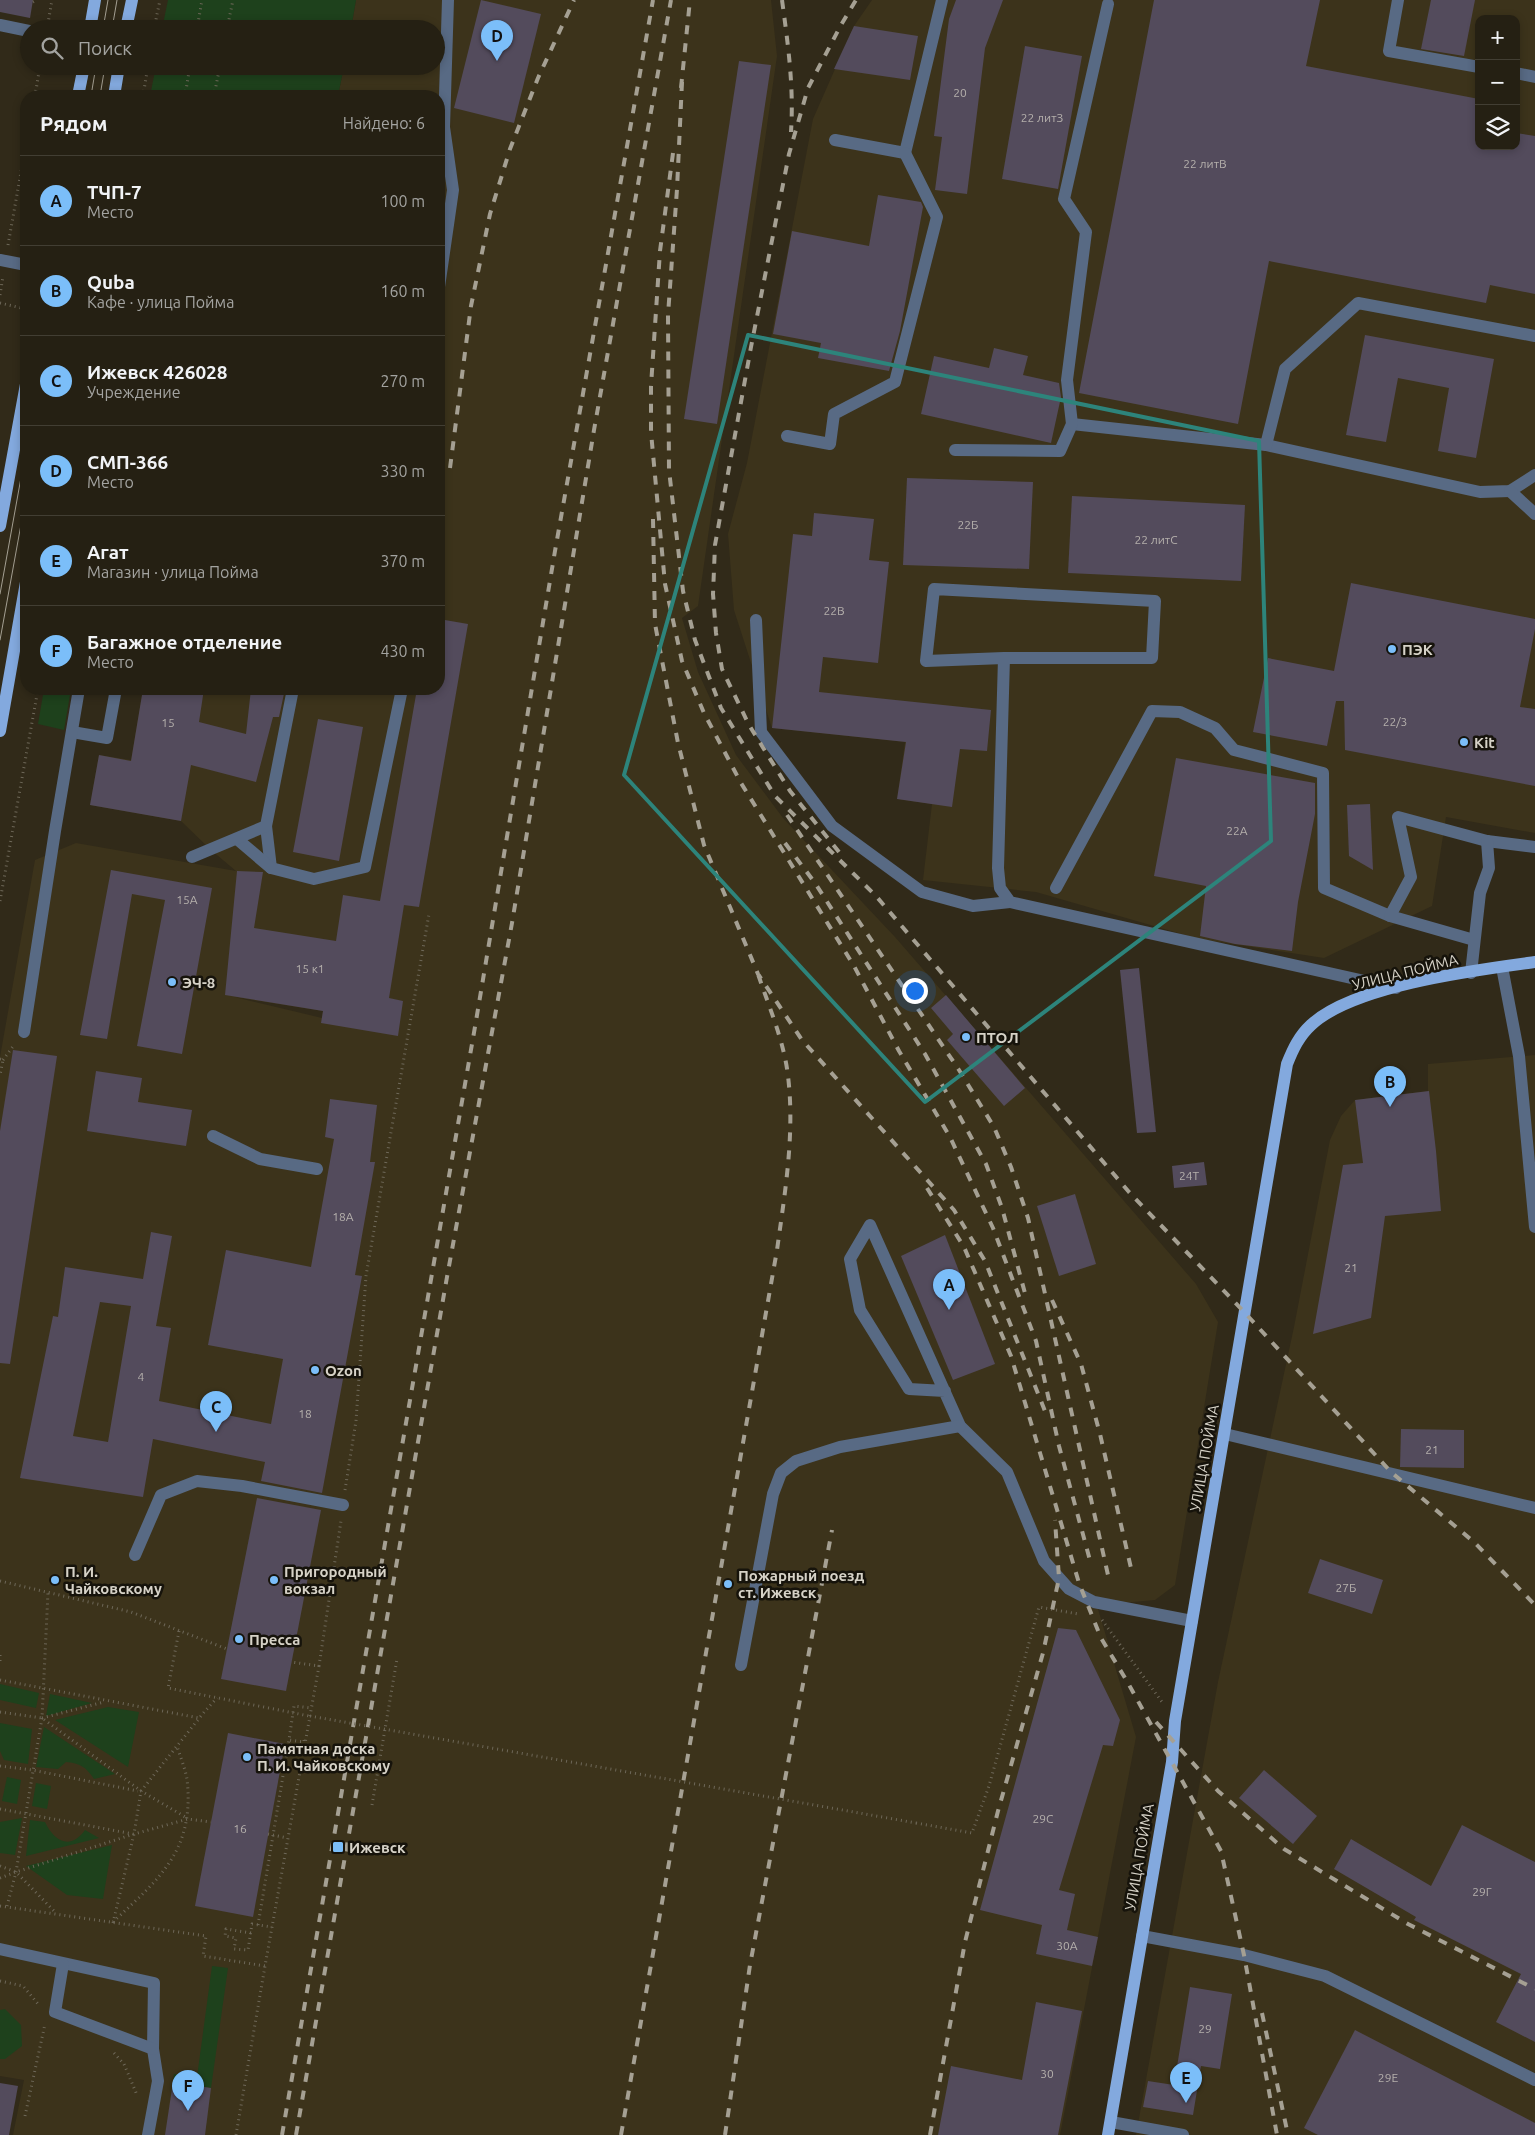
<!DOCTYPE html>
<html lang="ru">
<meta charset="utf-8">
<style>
body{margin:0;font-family:Ubuntu,sans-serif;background:#2d281c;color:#f1f3f6}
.controls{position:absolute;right:15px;top:15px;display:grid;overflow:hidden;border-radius:10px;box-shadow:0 2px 8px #0003}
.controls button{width:45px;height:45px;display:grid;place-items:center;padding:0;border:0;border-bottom:1px solid #423e33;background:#252013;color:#f1f3f6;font:25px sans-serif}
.you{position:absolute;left:914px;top:990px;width:18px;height:18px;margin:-12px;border:4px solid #fff;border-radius:50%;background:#1a73e8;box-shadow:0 0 0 8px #1a73e833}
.badge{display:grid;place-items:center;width:32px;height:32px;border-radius:50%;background:#7bbef9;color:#111;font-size:16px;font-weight:700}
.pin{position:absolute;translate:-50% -41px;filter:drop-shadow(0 1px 2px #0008)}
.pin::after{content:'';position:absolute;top:26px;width:18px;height:15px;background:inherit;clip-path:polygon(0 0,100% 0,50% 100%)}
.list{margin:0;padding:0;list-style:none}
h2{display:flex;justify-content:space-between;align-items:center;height:65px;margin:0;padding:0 20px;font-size:21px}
h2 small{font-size:16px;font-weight:400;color:#a3a3a0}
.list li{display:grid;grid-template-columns:32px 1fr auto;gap:15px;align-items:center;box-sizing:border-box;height:90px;padding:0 20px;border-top:1px solid #423e33}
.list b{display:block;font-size:19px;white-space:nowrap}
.list p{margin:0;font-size:16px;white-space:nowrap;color:#a3a3a0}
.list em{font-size:16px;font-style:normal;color:#a3a3a0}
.icon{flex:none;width:28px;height:28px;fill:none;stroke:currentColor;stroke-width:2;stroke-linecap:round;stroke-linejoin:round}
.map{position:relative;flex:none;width:1535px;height:2135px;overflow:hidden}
.search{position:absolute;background:#252013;box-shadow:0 2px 8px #0003;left:20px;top:20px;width:425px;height:55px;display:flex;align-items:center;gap:12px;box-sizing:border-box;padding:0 18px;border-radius:28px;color:#a3a3a0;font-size:19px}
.panel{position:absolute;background:#252013;box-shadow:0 2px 8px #0003;left:20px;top:90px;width:425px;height:605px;border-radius:20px}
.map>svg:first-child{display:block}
.built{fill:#3c331b;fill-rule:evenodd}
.green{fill:#1e411c}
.building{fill:#534b5c;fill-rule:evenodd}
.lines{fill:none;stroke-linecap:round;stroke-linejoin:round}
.path{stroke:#6e6859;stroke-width:3;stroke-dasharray:1 4;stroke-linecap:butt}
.minor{stroke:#586a84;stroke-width:12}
.major{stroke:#83a9de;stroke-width:12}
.tram{stroke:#a5a093;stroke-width:1}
.rail{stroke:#a5a093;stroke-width:4;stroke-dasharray:9 9;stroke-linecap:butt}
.path-bridge{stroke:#6e6859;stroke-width:3;stroke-dasharray:1 4;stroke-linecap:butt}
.marked{fill:none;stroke:#2d847b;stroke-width:4;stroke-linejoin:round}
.poi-dot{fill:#7bbef9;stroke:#16130b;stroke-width:2}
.labels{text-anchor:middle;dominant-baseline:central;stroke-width:5;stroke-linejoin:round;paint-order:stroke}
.number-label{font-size:12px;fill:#b5b0ac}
.poi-label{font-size:15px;font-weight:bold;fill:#d6d2c7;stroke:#16130b;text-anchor:start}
.street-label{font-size:15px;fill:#d6d2c7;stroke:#16130b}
</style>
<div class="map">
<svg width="1535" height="2135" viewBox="0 0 1535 2135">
<rect width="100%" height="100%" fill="#312a19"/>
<g class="built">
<path d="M356,0H771L777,56L698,606L682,618L698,672L736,755L783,818L895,937L1196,1284L1218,1322L1175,1585L1155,1600L1122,1603L1095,1599L1136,1737L1060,2135H13L24,2080L0,2076V1057L35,860L76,843L236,871L211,850L181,821L90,805L99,755L131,760L143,689H439V96H338L344,66H436V29H351ZM234,997L323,1011L322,1018Z"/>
<path d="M872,0H1535V833L1446,817L1432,906L1324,958L1199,939L1036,892L923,880L932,804L897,799L905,742L772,728L734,610L728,534L747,463L813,119L854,26ZM1479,19H1516V146H1479Z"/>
<polygon points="1535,1055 1535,2135 1136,2135 1218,1682 1294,1327 1330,1140 1341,1116 1355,1100 1428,1091 1428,1064"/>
</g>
<g class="green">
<polygon points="168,0 356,0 351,29 162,29"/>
<polygon points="156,66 344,66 338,96 150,96"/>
<polygon points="44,689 71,689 64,730 38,724"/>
<polygon points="0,1684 39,1693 36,1708 0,1700"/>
<polygon points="50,1694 92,1703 46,1716"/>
<polygon points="108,1707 139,1712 128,1767 55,1720"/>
<polygon points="0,1723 32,1729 28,1764 4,1760 0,1751"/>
<path d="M44,1727L115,1774L94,1779C86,1767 80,1763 66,1762L58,1769L36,1767Z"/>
<polygon points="7,1777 21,1780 17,1804 2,1801"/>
<polygon points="36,1783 51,1786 47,1809 32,1806"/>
<polygon points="22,1818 15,1855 0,1853 0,1822"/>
<path d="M30,1820L45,1822C54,1841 70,1851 85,1830L99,1838L26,1856Z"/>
<polygon points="112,1845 103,1899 67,1895 26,1866"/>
<polygon points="212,1966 228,1968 211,2088 173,2082 174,2074 197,2077"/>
<polygon points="5,2009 21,2025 22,2046 5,2059 0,2059 0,2010"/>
</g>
<g class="building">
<polygon points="0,0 33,0 30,18 0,12"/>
<polygon points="481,0 541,14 514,123 454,108"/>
<polygon points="956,0 1003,0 985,48 967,194 935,190 942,137 934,136 949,19"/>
<polygon points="1154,0 1320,0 1306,66 1479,99 1479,146 1516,146 1516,133 1535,136 1535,294 1490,285 1486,303 1269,261 1238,424 1079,393"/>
<polygon points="1431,0 1475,0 1464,56 1421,49"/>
<polygon points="854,26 918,36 910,80 834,69"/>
<polygon points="1025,46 1082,56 1058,189 1002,179"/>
<polygon points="739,61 771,65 717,424 684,419"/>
<polygon points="878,195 921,202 923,207 900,331 889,371 818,358 821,343 773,334 792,231 869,246"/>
<polygon points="1365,335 1494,359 1476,458 1438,451 1449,388 1398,378 1386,442 1346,435"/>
<polygon points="994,348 1028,356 1023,375 1059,383 1061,397 1051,443 921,414 934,356 989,368"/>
<polygon points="907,478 1033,482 1029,569 903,565"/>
<polygon points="1072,496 1245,505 1241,581 1068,573"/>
<polygon points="814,513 874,519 869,560 889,562 878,663 823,657 819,692 991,710 987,751 960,749 952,807 897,799 906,742 772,728 793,534 812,536"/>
<polygon points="1351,583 1535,619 1535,629 1520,707 1535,709 1535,786 1345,750 1344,701 1336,701 1327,746 1253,732 1268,658 1334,671"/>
<polygon points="439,619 468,624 419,907 404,905 389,998 403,1001 398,1036 321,1023 323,1011 225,995 237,871 263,872 254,928 336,941 343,895 380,901 417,689 439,689"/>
<polygon points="143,689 204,689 199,722 246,734 251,689 285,689 279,717 273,717 256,782 191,765 181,821 90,805 99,755 131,761"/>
<polygon points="318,719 363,727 339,861 293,852"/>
<polygon points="1176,758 1315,783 1315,814 1298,902 1292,951 1235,944 1200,936 1206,886 1154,876"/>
<polygon points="1370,804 1373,870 1349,856 1347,805"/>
<polygon points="111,870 212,888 182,1054 137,1046 165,900 132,894 107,1039 80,1035"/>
<polygon points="1139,968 1156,1132 1137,1133 1120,970"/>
<polygon points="946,995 1025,1088 1004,1106 947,1040 953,1034 931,1008"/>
<polygon points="13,1050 57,1056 10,1364 0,1363 0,1131"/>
<polygon points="96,1071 142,1078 138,1102 192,1110 186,1146 87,1131"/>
<polygon points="1429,1091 1436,1151 1441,1211 1385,1216 1371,1318 1313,1334 1343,1165 1363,1163 1355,1100"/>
<path d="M330,1099L377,1105L370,1162H375L355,1275L362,1276L322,1493L261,1481L265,1462L153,1439L143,1497L20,1478L53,1316L58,1317L65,1267L143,1279L151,1232L172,1236L156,1326L171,1328L159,1401L271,1424L283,1359L208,1345L226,1250L311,1267L334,1139L325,1137ZM100,1302L131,1306L108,1442L73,1436Z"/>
<polygon points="1204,1162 1207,1185 1174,1188 1172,1166"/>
<polygon points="1075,1194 1096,1264 1059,1276 1037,1206"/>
<polygon points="945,1235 995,1364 953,1380 901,1256"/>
<polygon points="1401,1429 1464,1430 1464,1468 1400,1467"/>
<polygon points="257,1498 321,1510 286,1691 221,1679"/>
<polygon points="1320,1559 1383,1580 1372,1614 1308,1593"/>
<polygon points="1058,1628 1076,1630 1120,1720 1113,1746 1103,1745 1059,1890 1075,1894 1067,1930 1098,1937 1092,1966 1036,1954 1042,1925 980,1910"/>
<polygon points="228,1733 285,1744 253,1917 195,1906"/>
<polygon points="1264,1770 1317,1816 1293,1844 1239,1798"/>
<polygon points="1462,1825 1535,1862 1535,2042 1496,2022 1521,1974 1414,1920 1416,1917 1334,1869 1351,1839 1431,1886"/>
<polygon points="1190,1987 1232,1994 1220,2069 1201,2066 1193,2115 1143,2107 1148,2081 1174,2085"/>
<polygon points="1036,2002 1082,2011 1058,2135 938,2135 951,2066 1022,2080"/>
<polygon points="1355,2030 1535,2123 1535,2135 1318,2135 1304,2128"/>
<polygon points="173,2082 211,2088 205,2135 165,2135"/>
<polygon points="0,2083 18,2086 9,2135 0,2135"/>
</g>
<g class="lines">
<g class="path">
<polyline points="33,2 37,0"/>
<polyline points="47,29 52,0"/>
<polyline points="154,29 160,0"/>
<polyline points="197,29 202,0"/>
<polyline points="227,29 233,0"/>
<polyline points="35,96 40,66"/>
<polyline points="143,96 148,66"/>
<polyline points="185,96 190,66"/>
<polyline points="214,96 220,66"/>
<polyline points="8,245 26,144"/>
<polyline points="0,295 3,276"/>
<polyline points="0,303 26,309"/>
<polyline points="0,901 38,689"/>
<polyline points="0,1059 3,1060 0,1075"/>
<polyline points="3,1060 14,1045"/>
<polyline points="345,1490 356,1421 366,1276 429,914"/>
<polyline points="0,1581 131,1612 227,1649"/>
<polyline points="1102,1620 1162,1702"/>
<polyline points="179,1631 168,1688 309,1716 308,1719"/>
<polyline points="0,1655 0,1665"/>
<polyline points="319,1666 341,1521"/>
<polyline points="0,1680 199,1718"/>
<polyline points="0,1712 42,1718 141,1791 187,1818"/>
<polyline points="42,1718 104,1702"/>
<polyline points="304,1740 304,1742 289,1740 294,1706 311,1708"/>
<polyline points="0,1766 32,1770 138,1791"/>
<polyline points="372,1805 397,1659"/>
<polyline points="0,1809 133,1834"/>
<polyline points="916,1823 972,1833 989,1786 1039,1607 1078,1614"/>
<polyline points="268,1834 287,1838"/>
<polyline points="0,1866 16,1872 134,1834 188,1819 211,1822"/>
<polyline points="0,1878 16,1872 56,1913"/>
<polyline points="0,1906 206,1936 203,1956 265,1966 319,1666 291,1662"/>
<polyline points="7,1906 16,1872 42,1718 48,1592"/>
<path d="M113,1922C160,1878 195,1850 187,1779C185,1768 180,1756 177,1746"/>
<polyline points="113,1923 134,1834 141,1791 205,1711 217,1698"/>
<polyline points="258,1925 289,1740"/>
<polyline points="251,1933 226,1929 225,1936 236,1938 234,1949 248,1950 252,1924 272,1927"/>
<polyline points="0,1981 23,1986 39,2005"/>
<polyline points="114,2053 124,2064 137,2095"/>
<polyline points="25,2116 45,2024"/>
<polyline points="236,2135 265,1966"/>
</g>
<g class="minor">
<polyline points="1398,0 1389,51 1479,67"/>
<polyline points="0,25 29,31"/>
<polyline points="1516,73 1535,77"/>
<polyline points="835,140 905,153 942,0"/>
<polyline points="0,260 26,265"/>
<polyline points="439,287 453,190 444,127 448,0"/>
<polyline points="1072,424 1266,445 1480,492 1510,491 1535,475"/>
<polyline points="787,436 830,444 834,414 895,382 937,217 905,153"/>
<polyline points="1266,445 1285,369 1358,303 1535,336"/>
<polyline points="955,450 1060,451 1072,424 1067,380 1086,232 1064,199 1108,4"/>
<polyline points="1510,491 1535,514"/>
<polyline points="756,620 761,732 832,826 922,892 973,906 1010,902"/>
<polyline points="1004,658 1152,658 1155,601 934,589 926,661 1004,658 998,868 1000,888 1010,902 1396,988"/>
<polyline points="72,732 107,738 116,689"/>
<polyline points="266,826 271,868"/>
<polyline points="237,839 271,868 314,879 365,867 402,689"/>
<polyline points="192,857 266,826 293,689"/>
<polyline points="1056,888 1152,711 1180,712 1215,728 1234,750 1323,773 1324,888 1390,916"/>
<polyline points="1474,940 1390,916 1411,877 1398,817 1487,841 1535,847"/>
<polyline points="1502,967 1519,1056 1535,1227"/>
<polyline points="1471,973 1480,893 1489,868 1487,841"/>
<polyline points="24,1032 55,831 79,689"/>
<polyline points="213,1136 260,1159 317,1169"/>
<polyline points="945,1391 909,1389 860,1310 850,1259 870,1225 960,1426 1007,1472 1044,1561 1069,1589 1094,1602 1192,1621"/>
<polyline points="1225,1434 1535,1508"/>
<polyline points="135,1555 161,1495 197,1481 242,1486 343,1505"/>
<polyline points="741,1665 773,1494 781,1473 796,1461 840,1447 960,1426"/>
<polyline points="1142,1936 1244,1955 1325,1976 1535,2080"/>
<polyline points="0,1949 154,1983 153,2049 158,2081 148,2135"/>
<polyline points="63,1964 55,2012 153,2049"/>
<polyline points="1111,2122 1183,2135"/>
</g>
<g class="major">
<polyline points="90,29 95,0"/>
<polyline points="126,29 132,0"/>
<polyline points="78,96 84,66"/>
<polyline points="114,96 119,66"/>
<polyline points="0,526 26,384"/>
<polyline points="0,731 26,582"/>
<path d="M1108,2135L1172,1762L1175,1721L1287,1064C1293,1049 1299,1036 1311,1025C1354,985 1476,970 1535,962"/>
</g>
<g class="tram">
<polyline points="103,29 108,0"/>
<polyline points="112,29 117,0"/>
<polyline points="91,96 96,66"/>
<polyline points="100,96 105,66"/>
<polyline points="0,594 26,450"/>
<polyline points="0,640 26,497"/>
</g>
<g class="rail">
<path d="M782,0C788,44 794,87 791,132"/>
<polyline points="682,82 677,189 668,315 669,470 683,591 695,640 721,708 775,796 876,896 1129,1192 1246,1314 1391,1472 1475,1543 1535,1605"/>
<polyline points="681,88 690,0"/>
<polyline points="673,153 660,251 651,386 651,432 665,584 682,661 704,713 741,783 854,966 899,1051 950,1137 993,1228 1036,1341 1059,1446 1091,1564"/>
<polyline points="450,468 471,306 490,214 510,149 538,78 574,0"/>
<polyline points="653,519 655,624 678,743 704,845 758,974 802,1040 954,1210 985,1261 1047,1416"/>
<polyline points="787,815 959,1070 994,1127 1011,1167 1028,1218 1108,1575"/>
<polyline points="785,843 815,883 925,1054 986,1164 1002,1208 1026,1297"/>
<polyline points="839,852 790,791 749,725 722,669 716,633 713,594 715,545 751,347 789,154 808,88 841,25 856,0"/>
<polyline points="927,1188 964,1247 1011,1356 1079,1583 1101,1638 1128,1683 1221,1851 1244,1955 1277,2135"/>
<polyline points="1052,1300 1081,1364 1100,1434 1131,1568"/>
<polyline points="1156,1722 1218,1791 1284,1849 1408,1924 1535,1989"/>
<polyline points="1262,2013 1288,2135"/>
<polyline points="282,2135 476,1021 555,551 653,0"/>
<polyline points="296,2135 447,1277 512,923 594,430 671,0"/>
<path d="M621,2135L777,1250C785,1192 795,1134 788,1076C784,1041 769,1007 758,974"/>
<polyline points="725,2135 750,1965 832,1530"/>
<polyline points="930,2135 965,1942 998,1811 1043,1653 1059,1578 1055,1520"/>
</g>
<polyline class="path-bridge" points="310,1716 916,1823"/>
</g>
<path class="marked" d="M748,335L1259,441L1271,841L925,1102L624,775Z"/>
<g class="poi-dot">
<circle cx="1392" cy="649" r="5"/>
<circle cx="1464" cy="742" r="5"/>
<circle cx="172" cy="982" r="5"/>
<circle cx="966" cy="1037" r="5"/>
<circle cx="315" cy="1370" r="5"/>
<circle cx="55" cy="1580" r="5"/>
<circle cx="274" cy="1580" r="5"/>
<circle cx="728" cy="1584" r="5"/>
<circle cx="239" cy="1639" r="5"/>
<circle cx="247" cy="1757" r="5"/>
<rect x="332" y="1841" width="12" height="12" rx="2.5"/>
</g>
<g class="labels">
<g class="number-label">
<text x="960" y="92">20</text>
<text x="1042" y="117">22 литЗ</text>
<text x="1205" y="163">22 литВ</text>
<text x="968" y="524">22Б</text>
<text x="1156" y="539">22 литС</text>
<text x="834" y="610">22В</text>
<text x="1395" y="721">22/3</text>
<text x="168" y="722">15</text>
<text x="1237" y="830">22А</text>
<text x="187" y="899">15А</text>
<text x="310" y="968">15 к1</text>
<text x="1189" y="1175">24Т</text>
<text x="343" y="1216">18А</text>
<text x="1351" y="1267">21</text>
<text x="141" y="1376">4</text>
<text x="305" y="1413">18</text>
<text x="1432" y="1449">21</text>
<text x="1346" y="1587">27Б</text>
<text x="1043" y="1818">29С</text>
<text x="240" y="1828">16</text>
<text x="1482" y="1891">29Г</text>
<text x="1067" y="1945">30А</text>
<text x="1205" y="2028">29</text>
<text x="1047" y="2073">30</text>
<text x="1388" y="2077">29Е</text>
</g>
<g class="poi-label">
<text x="1402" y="649">ПЭК</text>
<text x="1474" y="742">Kit</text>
<text x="182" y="982">ЭЧ-8</text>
<text x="976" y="1037">ПТОЛ</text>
<text x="325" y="1370">Ozon</text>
<text x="65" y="1571">П. И.<tspan x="65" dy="17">Чайковскому</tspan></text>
<text x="284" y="1571">Пригородный<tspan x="284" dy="17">вокзал</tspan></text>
<text x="738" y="1575">Пожарный поезд<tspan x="738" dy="17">ст. Ижевск</tspan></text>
<text x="249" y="1639">Пресса</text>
<text x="257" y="1748">Памятная доска<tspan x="257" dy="17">П. И. Чайковскому</tspan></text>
<text x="349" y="1847">Ижевск</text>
</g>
<g class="street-label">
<text transform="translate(1405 972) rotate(-14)">УЛИЦА ПОЙМА</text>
<text transform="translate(1204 1458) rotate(-80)">УЛИЦА ПОЙМА</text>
<text transform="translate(1139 1857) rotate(-80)">УЛИЦА ПОЙМА</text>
</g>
</g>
</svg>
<div class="controls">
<button>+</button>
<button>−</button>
<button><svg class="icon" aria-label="layers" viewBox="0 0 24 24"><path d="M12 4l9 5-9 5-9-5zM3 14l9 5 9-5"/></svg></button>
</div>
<div class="you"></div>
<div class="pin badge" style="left:949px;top:1310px">A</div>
<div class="pin badge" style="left:1390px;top:1107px">B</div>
<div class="pin badge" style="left:216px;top:1432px">C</div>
<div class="pin badge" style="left:497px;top:61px">D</div>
<div class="pin badge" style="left:1186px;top:2103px">E</div>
<div class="pin badge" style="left:188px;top:2111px">F</div>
<div class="search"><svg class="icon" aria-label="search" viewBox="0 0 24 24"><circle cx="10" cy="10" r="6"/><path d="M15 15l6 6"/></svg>Поиск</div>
<section class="panel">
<h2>Рядом<small>Найдено: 6</small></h2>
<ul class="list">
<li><span class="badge">A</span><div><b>ТЧП-7</b><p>Место</p></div><em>100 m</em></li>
<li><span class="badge">B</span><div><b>Quba</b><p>Кафе · улица Пойма</p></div><em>160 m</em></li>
<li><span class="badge">C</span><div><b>Ижевск 426028</b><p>Учреждение</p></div><em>270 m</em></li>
<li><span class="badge">D</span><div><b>СМП-366</b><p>Место</p></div><em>330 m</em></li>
<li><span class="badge">E</span><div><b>Агат</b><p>Магазин · улица Пойма</p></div><em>370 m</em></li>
<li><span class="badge">F</span><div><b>Багажное отделение</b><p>Место</p></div><em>430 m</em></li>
</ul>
</section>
</div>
